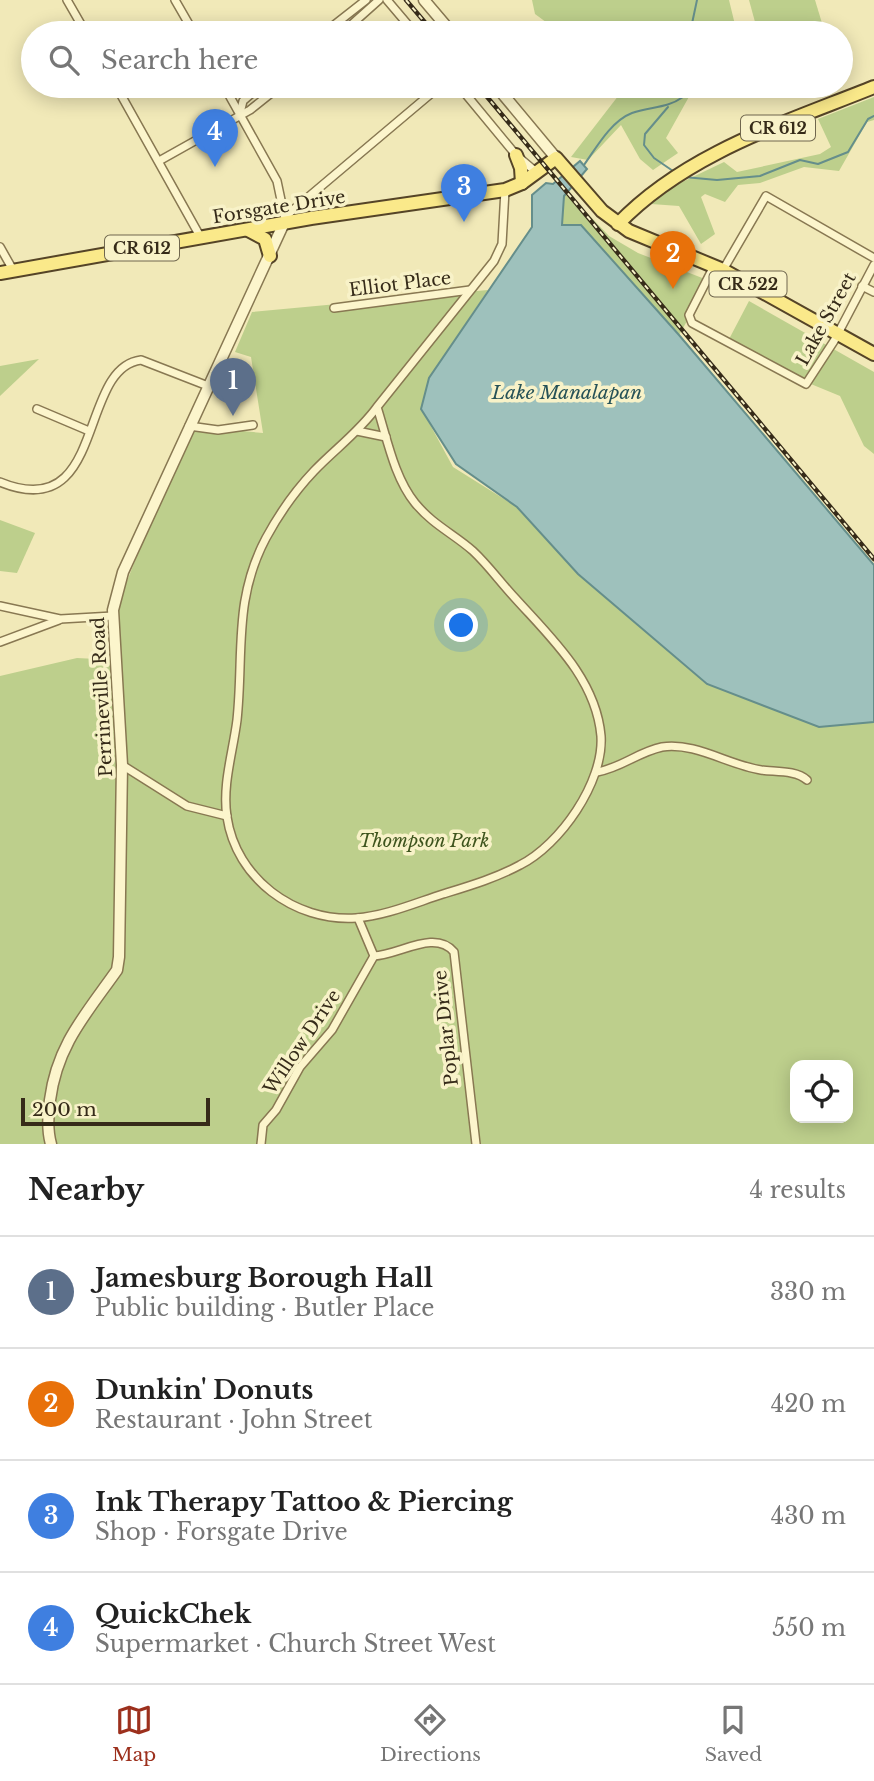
<!DOCTYPE html>
<meta charset="utf-8">
<style>
body{margin:0;font-family:"Libre Baskerville",serif;background:#f6f6f6;color:#222}
.controls{position:absolute;right:21px;bottom:21px;display:grid;overflow:hidden;border-radius:14px;box-shadow:0 4px 18px #0003}
.controls button{width:63px;height:63px;display:grid;place-items:center;padding:0;border:0;border-bottom:2px solid #e0e0e0;background:#fff;color:#222;font:35px sans-serif}
.scale{position:absolute;left:21px;bottom:18px;width:189px;box-sizing:border-box;padding-left:7px;border:4px solid #362b19;border-top:0;font-size:19px;line-height:24px;white-space:nowrap;color:#362b19;-webkit-text-stroke:5px #f8f2c8;paint-order:stroke}
.you{position:absolute;left:462px;top:626px;width:24px;height:24px;margin:-18px;border:5px solid #fff;border-radius:50%;background:#1a73e8;box-shadow:0 0 0 10px #1a73e833}
.badge{display:grid;place-items:center;width:46px;height:46px;border-radius:50%;background:#9c301d;color:#fff;font-size:23px;font-weight:700}
.pin{position:absolute;translate:-50% -58px;filter:drop-shadow(0 2px 4px #0008)}
.pin::after{content:'';position:absolute;top:37px;width:24px;height:21px;background:inherit;clip-path:polygon(0 0,100% 0,50% 100%)}
.list{margin:0;padding:0;list-style:none}
h2{display:flex;justify-content:space-between;align-items:center;height:91px;margin:0;padding:0 28px;font-size:30px}
h2 small{font-size:23px;font-weight:400;color:#767676}
.list li{display:grid;grid-template-columns:46px 1fr auto;gap:21px;align-items:center;box-sizing:border-box;height:112px;padding:0 28px;border-top:2px solid #e0e0e0}
.list b{display:block;font-size:26px;white-space:nowrap}
.list p{margin:0;font-size:23px;white-space:nowrap;color:#767676}
.list em{font-size:23px;font-style:normal;color:#767676}
.icon{flex:none;width:38px;height:38px;fill:none;stroke:currentColor;stroke-width:2;stroke-linecap:round;stroke-linejoin:round}
.map{position:relative;flex:none;width:874px;height:1144px;overflow:hidden}
.search{position:absolute;background:#fff;box-shadow:0 4px 18px #0003;left:21px;right:21px;top:21px;height:77px;display:flex;align-items:center;gap:18px;box-sizing:border-box;padding:0 24px;border-radius:38px;color:#767676;font-size:26px}
.sheet{height:539px;background:#fff}
nav{display:flex;justify-content:space-around;align-items:center;box-sizing:border-box;height:98px;border-top:2px solid #e0e0e0;background:#fff;font-size:19px;color:#767676}
nav a{display:grid;justify-items:center;gap:4px}
nav .on{color:#9c301d}
.map>svg:first-child{display:block}
.green{fill:#bdcf8c;fill-rule:evenodd}
.water{fill:#9ec1bc;stroke:#658e8b;stroke-width:2}
.lines{fill:none;stroke-linecap:round;stroke-linejoin:round}
.stream{stroke:#658e8b;stroke-width:2}
.minor-casing{stroke:#887852;stroke-width:10}
.tertiary-casing{stroke:#887852;stroke-width:13}
.primary-casing{stroke:#554427;stroke-width:16}
.minor{stroke:#fcf5cc;stroke-width:7}
.tertiary{stroke:#fcf5cc;stroke-width:10}
.primary{stroke:#fae98a;stroke-width:12}
.rail-casing{stroke:#362b19;stroke-width:4.5}
.rail{stroke:#f8f2c8;stroke-width:2;stroke-dasharray:5;stroke-linecap:butt}
.labels{text-anchor:middle;dominant-baseline:central;stroke-width:7;stroke-linejoin:round;paint-order:stroke}
.shield{fill:#f8f2c8;stroke:#70674e;stroke-width:2}
.shield-label{font-size:16px;font-weight:bold;fill:#362b19}
.street-label{font-size:18px;fill:#362b19;stroke:#f8f2c8}
.park-label{font-size:18px;font-style:italic;fill:#3e541d;stroke:#f8f2c8}
.water-label{font-size:19px;font-style:italic;fill:#265257;stroke:#f8f2c8}
</style>
<div class="map">
<svg width="874" height="1144" viewBox="0 0 874 1144">
<rect width="100%" height="100%" fill="#f1e9b8"/>
<g class="green">
<polygon points="532,0 729,0 737,33 554,33 554,28 535,14"/>
<polygon points="749,0 815,0 825,33 758,33"/>
<polygon points="619,86 695,86 666,138 678,153 653,170 640,159 621,125 588,160 571,157 622,91"/>
<polygon points="874,97 874,120 867,122 839,171 804,167 760,183 738,185 725,202 705,194 701,197 715,234 701,244 679,206 651,204 676,185 724,162 737,172 820,154 831,147 818,119"/>
<polygon points="567,192 609,236 638,253 710,281 679,335 581,225 562,226 564,196"/>
<path d="M488,290L429,378L421,408L453,467L517,507L578,574L819,727L874,722V1144H0V676L77,658L116,660L113,616L189,426L263,433L251,357L235,352L252,312ZM795,1065H848V1118H795Z"/>
<polygon points="749,301 874,372 874,454 864,446 840,396 772,368 727,343"/>
<polygon points="39,359 0,396 0,366"/>
<polygon points="0,520 35,533 17,573 0,571"/>
</g>
<polygon class="water" points="580,161 587,169 564,196 562,225 581,225 679,335 874,565 874,722 819,727 707,684 578,574 517,507 456,464 421,409 429,378 532,227 532,195 546,183 553,184"/>
<g class="lines">
<g class="stream">
<polyline points="690,33 697,0"/>
<polyline points="668,107 645,134 644,145 654,158 673,171"/>
<path d="M584,165C596,148 611,121 632,113C651,106 666,109 683,97L682,86"/>
<polyline points="684,177 717,180 760,176 800,160 818,164 848,152 868,119 874,116"/>
</g>
<g class="minor-casing">
<g id="minor">
<polyline points="67,0 86,33"/>
<polyline points="175,0 194,33"/>
<polyline points="387,0 415,33"/>
<polyline points="324,33 366,0"/>
<polyline points="342,33 379,0"/>
<polyline points="116,86 201,238"/>
<polyline points="224,86 277,181 285,219"/>
<polyline points="459,86 516,155 536,172"/>
<polyline points="240,113 243,101 260,86"/>
<polyline points="159,161 250,110 280,86"/>
<polyline points="287,215 440,86"/>
<polyline points="0,247 13,270"/>
<polyline points="714,266 689,315 692,323 806,384 834,341 874,265"/>
<polyline points="723,270 766,196 874,258"/>
<polyline points="862,286 874,292"/>
<polyline points="334,308 470,290"/>
<path d="M377,407C387,438 394,477 415,503C433,525 454,534 473,551C488,565 501,583 515,598C551,638 596,679 601,736C604,782 560,845 520,865C496,878 469,886 443,894C415,903 385,916 356,918C294,922 236,878 227,817C222,785 233,752 237,720C244,654 233,600 266,538C279,514 295,491 314,471C335,449 359,432 377,407L494,261L502,244L505,190"/>
<polyline points="37,409 89,431"/>
<polyline points="189,426 218,430 253,425"/>
<polyline points="357,431 386,437"/>
<path d="M0,482C107,526 77,368 141,360L208,386"/>
<polyline points="0,606 60,619 113,616"/>
<polyline points="0,642 59,620"/>
<polyline points="122,765 187,806 227,816"/>
<path d="M597,772C621,768 638,752 662,747C696,742 728,765 761,770C775,772 796,770 807,780"/>
<path d="M374,956C399,955 435,929 454,952L476,1144"/>
<polyline points="261,1144 263,1125 276,1110 300,1067 332,1030 374,956 358,918"/>
</g>
</g>
<g class="tertiary-casing">
<g id="tertiary">
<polyline points="424,0 452,33"/>
<polyline points="496,86 556,158"/>
<path d="M51,1144C47,1130 48,1114 50,1100C57,1045 86,1014 117,970L119,957L122,765L113,610L123,572L284,223"/>
</g>
</g>
<g class="primary-casing">
<g id="primary">
<polyline points="516,155 521,168 522,183"/>
<path d="M618,224C686,153 785,123 874,87"/>
<polyline points="248,230 265,239 270,256"/>
<polyline points="0,273 311,218 505,190 522,183 556,158 602,211 629,231 723,270 874,354"/>
</g>
</g>
<use href="#minor" class="minor"/>
<use href="#tertiary" class="tertiary"/>
<use href="#primary" class="primary"/>
<g class="rail-casing">
<g id="rail">
<polyline points="406,0 434,33"/>
<polyline points="478,86 874,559"/>
</g>
</g>
<use href="#rail" class="rail"/>
</g>
<g class="labels">
<g class="shield">
<rect x="741" y="115.5" width="74" height="25" rx="5"/>
<rect x="105" y="235.5" width="74" height="25" rx="5"/>
<rect x="709.5" y="271.5" width="77" height="25" rx="5"/>
</g>
<g class="shield-label">
<text x="778" y="128">CR 612</text>
<text x="142" y="248">CR 612</text>
<text x="748" y="284">CR 522</text>
</g>
<g class="street-label">
<text transform="translate(279 207) rotate(-9)">Forsgate Drive</text>
<text transform="translate(400 284) rotate(-7)">Elliot Place</text>
<text transform="translate(826 319) rotate(-61)">Lake Street</text>
<text transform="translate(102 697) rotate(-93)">Perrineville Road</text>
<text transform="translate(446 1028) rotate(-96)">Poplar Drive</text>
<text transform="translate(302 1042) rotate(-56)">Willow Drive</text>
</g>
<g class="park-label">
<text x="424" y="841">Thompson Park</text>
</g>
<g class="water-label">
<text x="567" y="392">Lake Manalapan</text>
</g>
</g>
</svg>
<div class="controls">
<button><svg class="icon" aria-label="locate" viewBox="0 0 24 24"><circle cx="12" cy="12" r="6"/><path d="M12 2v4M12 18v4M2 12h4M18 12h4"/></svg></button>
</div>
<div class="scale">200 m</div>
<div class="you"></div>
<div class="pin badge" style="left:233px;top:416px;background:#5c6f8a">1</div>
<div class="pin badge" style="left:673px;top:289px;background:#e8710a">2</div>
<div class="pin badge" style="left:464px;top:222px;background:#3f7fe0">3</div>
<div class="pin badge" style="left:215px;top:167px;background:#3f7fe0">4</div>
<div class="search"><svg class="icon" aria-label="search" viewBox="0 0 24 24"><circle cx="10" cy="10" r="6"/><path d="M15 15l6 6"/></svg>Search here</div>
</div>
<section class="sheet">
<h2>Nearby<small>4 results</small></h2>
<ul class="list">
<li><span class="badge" style="background:#5c6f8a">1</span><div><b>Jamesburg Borough Hall</b><p>Public building · Butler Place</p></div><em>330 m</em></li>
<li><span class="badge" style="background:#e8710a">2</span><div><b>Dunkin' Donuts</b><p>Restaurant · John Street</p></div><em>420 m</em></li>
<li><span class="badge" style="background:#3f7fe0">3</span><div><b>Ink Therapy Tattoo &amp; Piercing</b><p>Shop · Forsgate Drive</p></div><em>430 m</em></li>
<li><span class="badge" style="background:#3f7fe0">4</span><div><b>QuickChek</b><p>Supermarket · Church Street West</p></div><em>550 m</em></li>
</ul>
</section>
<nav>
<a class="on"><svg class="icon" aria-label="map" viewBox="0 0 24 24"><path d="M3 6l6-2 6 2 6-2v14l-6 2-6-2-6 2zM9 4v14M15 6v14"/></svg>Map</a>
<a><svg class="icon" aria-label="directions" viewBox="0 0 24 24"><path d="M12 3l9 9-9 9-9-9zM9 14v-3h6M13 9l2 2-2 2"/></svg>Directions</a>
<a><svg class="icon" aria-label="saved" viewBox="0 0 24 24"><path d="M7 4h10v16l-5-4-5 4z"/></svg>Saved</a>
</nav>
